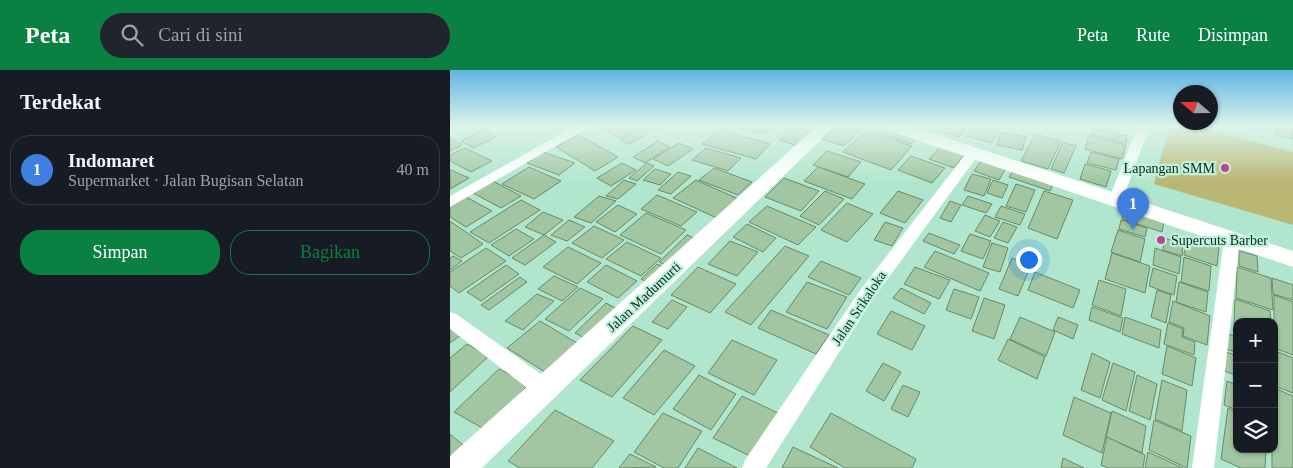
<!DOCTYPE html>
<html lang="id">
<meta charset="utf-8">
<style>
body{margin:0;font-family:Georgia,serif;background:#20242c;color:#f1f3f6}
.controls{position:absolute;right:15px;bottom:15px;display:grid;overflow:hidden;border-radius:10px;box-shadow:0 1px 4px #0004}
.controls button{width:45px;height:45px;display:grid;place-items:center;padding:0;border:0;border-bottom:1px solid #363941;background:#171b24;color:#f1f3f6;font:25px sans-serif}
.compass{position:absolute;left:723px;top:15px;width:45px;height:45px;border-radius:50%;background:#171b24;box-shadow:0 1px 4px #0004;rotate:290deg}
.you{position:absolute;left:578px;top:189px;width:18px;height:18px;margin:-12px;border:4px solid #fff;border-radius:50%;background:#1a73e8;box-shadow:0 0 0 8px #1a73e833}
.badge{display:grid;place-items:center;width:32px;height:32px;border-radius:50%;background:#0b8043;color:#fff;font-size:16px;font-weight:700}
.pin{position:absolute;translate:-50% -41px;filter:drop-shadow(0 1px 2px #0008)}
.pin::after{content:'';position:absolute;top:26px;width:18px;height:15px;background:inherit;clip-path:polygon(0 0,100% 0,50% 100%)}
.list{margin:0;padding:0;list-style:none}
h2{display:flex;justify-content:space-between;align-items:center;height:65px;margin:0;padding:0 20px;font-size:21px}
h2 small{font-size:16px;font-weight:400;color:#9ea1a6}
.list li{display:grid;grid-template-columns:32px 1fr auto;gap:15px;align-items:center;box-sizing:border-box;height:70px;margin:0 10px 10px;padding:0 10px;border:1px solid #363941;border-radius:20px}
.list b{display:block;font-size:19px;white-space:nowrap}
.list p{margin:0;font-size:16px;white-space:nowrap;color:#9ea1a6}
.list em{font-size:16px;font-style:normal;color:#9ea1a6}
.actions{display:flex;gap:10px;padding:15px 20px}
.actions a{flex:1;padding:11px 0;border:1px solid #0b8043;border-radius:20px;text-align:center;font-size:18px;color:#0b8043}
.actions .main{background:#0b8043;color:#fff}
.icon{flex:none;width:28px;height:28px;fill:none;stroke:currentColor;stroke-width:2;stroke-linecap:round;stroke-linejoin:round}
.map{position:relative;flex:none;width:843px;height:398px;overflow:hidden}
header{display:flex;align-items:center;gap:30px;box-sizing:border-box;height:70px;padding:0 25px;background:#0b8043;color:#fff}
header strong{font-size:24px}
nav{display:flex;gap:28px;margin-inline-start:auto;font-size:18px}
.search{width:350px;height:45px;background:#20242c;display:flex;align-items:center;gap:12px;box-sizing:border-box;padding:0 18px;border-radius:28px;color:#9ea1a6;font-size:19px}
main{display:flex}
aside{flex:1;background:#171b24}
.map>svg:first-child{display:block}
.green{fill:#bab673}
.building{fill:#a1c6a1;stroke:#678a68}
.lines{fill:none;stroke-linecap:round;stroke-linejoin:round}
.street{fill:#fff;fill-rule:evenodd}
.secondary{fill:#fff;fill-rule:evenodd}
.poi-dot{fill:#be4291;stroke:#bef4db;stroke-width:2}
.labels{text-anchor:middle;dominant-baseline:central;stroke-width:4.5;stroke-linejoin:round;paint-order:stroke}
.poi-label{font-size:14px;fill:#11261d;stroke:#bef4db;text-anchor:end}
.street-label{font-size:14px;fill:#11261d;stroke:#bef4db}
</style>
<header>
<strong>Peta</strong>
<div class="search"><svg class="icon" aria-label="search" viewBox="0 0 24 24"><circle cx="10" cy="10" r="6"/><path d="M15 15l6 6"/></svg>Cari di sini</div>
<nav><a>Peta</a><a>Rute</a><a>Disimpan</a></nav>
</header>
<main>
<aside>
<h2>Terdekat<small></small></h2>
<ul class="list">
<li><span class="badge" style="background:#3f7fe0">1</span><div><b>Indomaret</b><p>Supermarket · Jalan Bugisan Selatan</p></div><em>40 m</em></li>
</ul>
<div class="actions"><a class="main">Simpan</a><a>Bagikan</a></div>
</aside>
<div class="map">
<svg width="843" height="398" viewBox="0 0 843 398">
<rect width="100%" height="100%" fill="#b1e6ce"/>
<polygon class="green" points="719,56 742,56 843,82 843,155 704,114"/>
<g class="building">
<polygon points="147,56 185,56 188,58 169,68"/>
<polygon points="193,56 218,56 209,62"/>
<polygon points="299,56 322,56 313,64 296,59"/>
<polygon points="386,56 407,56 412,58 394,76 372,69"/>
<polygon points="429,56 438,56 468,66 461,74 424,61"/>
<polygon points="489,56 518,56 509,67 486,60"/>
<polygon points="524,56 551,56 541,73 517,66"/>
<polygon points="792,56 816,56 815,62"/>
<polygon points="825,56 843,60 843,69 825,65"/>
<polygon points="343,57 361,62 348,76 329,70"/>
<polygon points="190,58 199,63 179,74 170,70"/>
<polygon points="643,58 677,66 676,73 641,64"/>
<polygon points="34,60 46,67 23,78 11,71"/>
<polygon points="268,60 320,74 306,89 252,74"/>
<polygon points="416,61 462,76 441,100 393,82"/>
<polygon points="551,62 576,67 572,80 547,75"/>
<polygon points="585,64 611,71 598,99 571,91"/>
<polygon points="129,65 168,87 145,101 106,77"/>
<polygon points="639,65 676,75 672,89 635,79"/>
<polygon points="0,68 12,75 0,81"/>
<polygon points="208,71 220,77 195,93 183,87"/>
<polygon points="613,72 626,76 614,103 601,99"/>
<polygon points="229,73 243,79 218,96 203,89"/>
<polygon points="490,77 514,85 504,98 479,89"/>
<polygon points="15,78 42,91 21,102 0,91 0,85"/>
<polygon points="256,78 291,88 278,101 242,90"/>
<polygon points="377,81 411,92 398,107 363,95"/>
<polygon points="93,82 125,93 109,105 77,93"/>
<polygon points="641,82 669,89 666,100 637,93"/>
<polygon points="461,86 495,98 482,113 448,100"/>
<polygon points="533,88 557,96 549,110 524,101"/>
<polygon points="172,93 186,100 161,116 147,108"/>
<polygon points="197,93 204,96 187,111 179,108"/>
<polygon points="635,94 661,101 656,117 630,109"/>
<polygon points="79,97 111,111 84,129 52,114"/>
<polygon points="368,97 415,114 402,129 354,111"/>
<polygon points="264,98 302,112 288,125 249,110"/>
<polygon points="205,99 221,104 210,115 193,110"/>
<polygon points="0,100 1,100 19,108 0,119"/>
<polygon points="563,101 603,114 600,121 559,107"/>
<polygon points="228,102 241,106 221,124 208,120"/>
<polygon points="522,104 541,109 534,126 514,120"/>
<polygon points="334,108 369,121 351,141 315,127"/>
<polygon points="174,110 186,114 168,129 156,126"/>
<polygon points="246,110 291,130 269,149 223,128"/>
<polygon points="543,110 558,115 552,128 537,123"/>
<polygon points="43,111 71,126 51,138 23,123"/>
<polygon points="566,114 585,120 576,142 556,136"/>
<polygon points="375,121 394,129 369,155 350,146"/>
<polygon points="448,121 473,130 455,153 430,143"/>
<polygon points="594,121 623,130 607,169 578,158"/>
<polygon points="207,125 247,142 231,156 191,139"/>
<polygon points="14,126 42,141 16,157 0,147 0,134"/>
<polygon points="149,126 166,131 141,153 124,147"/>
<polygon points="518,126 542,134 536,143 512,135"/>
<polygon points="71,130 90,140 39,173 20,162"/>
<polygon points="500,131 511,135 501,152 490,148"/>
<polygon points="397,133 423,144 397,172 371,160"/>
<polygon points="168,135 187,144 165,162 146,152"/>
<polygon points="317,136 366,157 348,175 299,152"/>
<polygon points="551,136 575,144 570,155 545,147"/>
<polygon points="674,140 714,152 712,162 672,149"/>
<polygon points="93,142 113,150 94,165 75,157"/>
<polygon points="196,143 236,160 211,184 170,165"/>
<polygon points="535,145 550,151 540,167 525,161"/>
<polygon points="119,150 135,157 117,171 101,165"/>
<polygon points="671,150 697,158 695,167 669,159"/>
<polygon points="0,151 33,174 11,188 0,181"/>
<polygon points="435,152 453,158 442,176 424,170"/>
<polygon points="553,152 567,157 558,173 544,168"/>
<polygon points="297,154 326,168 313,182 283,167"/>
<polygon points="144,156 174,170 152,188 122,173"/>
<polygon points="66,159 84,169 59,186 41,175"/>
<polygon points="668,160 695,169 690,192 661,182"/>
<polygon points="479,163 510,175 504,184 473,171"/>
<polygon points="520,164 541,171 533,189 511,181"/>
<polygon points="94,165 106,172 75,195 62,188"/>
<polygon points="237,165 251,171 222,198 209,192"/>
<polygon points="736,167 769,177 767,196 734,185"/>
<polygon points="714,168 733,174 732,186 713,180"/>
<polygon points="280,171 308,182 287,206 258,194"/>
<polygon points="177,172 211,188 191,206 156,189"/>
<polygon points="542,173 558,178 550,202 533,197"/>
<polygon points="335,176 359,186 301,255 275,242"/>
<polygon points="118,177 151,193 127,214 93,197"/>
<polygon points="36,178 56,191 9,223 0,216 0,202"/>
<polygon points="705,178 731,187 729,204 703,195"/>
<polygon points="485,181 539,203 530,221 474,197"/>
<polygon points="789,181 807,186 808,202 789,196"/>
<polygon points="662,183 700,196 695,223 655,209"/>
<polygon points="3,186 12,191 0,200 0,188"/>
<polygon points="734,187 761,196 759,221 731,212"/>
<polygon points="562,188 581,195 568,226 549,219"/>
<polygon points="371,191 411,208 399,225 358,207"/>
<polygon points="207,194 219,199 203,215 191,209"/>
<polygon points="56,195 69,204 31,231 17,222"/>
<polygon points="156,195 187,211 168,228 137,212"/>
<polygon points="248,197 286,214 260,243 221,225"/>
<polygon points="465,197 500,210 489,229 454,214"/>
<polygon points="787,197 821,208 823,240 786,228"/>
<polygon points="703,198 727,206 724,225 699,216"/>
<polygon points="585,202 630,220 623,238 578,220"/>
<polygon points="104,206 128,217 112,231 88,219"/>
<polygon points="70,207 77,212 39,240 31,235"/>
<polygon points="822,208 843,215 843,230 823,224"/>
<polygon points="649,210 676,219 671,246 642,235"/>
<polygon points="357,212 397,227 377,259 336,242"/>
<polygon points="729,212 758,222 756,242 726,232"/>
<polygon points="130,218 153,229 119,261 95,249"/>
<polygon points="451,218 481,233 474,244 443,228"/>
<polygon points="504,219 529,227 521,249 496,240"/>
<polygon points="707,220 721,225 716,253 701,247"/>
<polygon points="87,224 104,231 73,260 55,251"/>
<polygon points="824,225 843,232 843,285 824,278"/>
<polygon points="534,228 555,235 544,269 522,261"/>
<polygon points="785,229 820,241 821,252 787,252 787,255 784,254"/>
<polygon points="222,230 237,237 218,259 202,252"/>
<polygon points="723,231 760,246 757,275 733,266 734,258 719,252"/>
<polygon points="156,233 169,240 138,270 125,263"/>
<polygon points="642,237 673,248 670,262 639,250"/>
<polygon points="321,240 379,265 366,284 308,258"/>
<polygon points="441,241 475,256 462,280 427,264"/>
<polygon points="570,247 605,262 596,286 560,269"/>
<polygon points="608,247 628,255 623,269 603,260"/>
<polygon points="675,247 711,260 709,278 672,264"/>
<polygon points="90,251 127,273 95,302 57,278"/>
<polygon points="0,253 15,262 0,273"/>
<polygon points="718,253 733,259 732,267 745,272 744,285 714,274"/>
<polygon points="183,256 212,270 162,327 130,310"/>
<polygon points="785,257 787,257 787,283 776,279 776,263 784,266"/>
<polygon points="558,269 595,287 587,309 548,290"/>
<polygon points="282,270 327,290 304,325 258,303"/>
<polygon points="17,274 39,286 0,322 0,288"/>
<polygon points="717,276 746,288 742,316 712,304"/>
<polygon points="214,280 245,296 204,345 173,328"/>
<polygon points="774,281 787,286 787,314 784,313 785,305 772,300"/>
<polygon points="828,282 843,288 843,323 827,317"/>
<polygon points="642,283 660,292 650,328 631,320"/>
<polygon points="433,293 451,302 434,331 416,321"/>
<polygon points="663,293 685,302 676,341 652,330"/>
<polygon points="49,299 79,314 34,359 4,342"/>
<polygon points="249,305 286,324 261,360 223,339"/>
<polygon points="687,305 707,314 700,350 679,341"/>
<polygon points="712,310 737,320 732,361 705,349"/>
<polygon points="777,311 787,315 787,340 774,335"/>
<polygon points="453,315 470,322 458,347 441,339"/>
<polygon points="824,318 843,326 843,398 822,398 822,379 824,379"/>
<polygon points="292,326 328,343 302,387 263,368"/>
<polygon points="624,327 661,343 652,383 613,365"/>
<polygon points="778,338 787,342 787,379 816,379 815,398 791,398 771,389"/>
<polygon points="105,340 164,371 142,398 70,398 58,391"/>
<polygon points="662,341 696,356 692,383 656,367"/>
<polygon points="213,343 252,361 228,398 214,398 184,382"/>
<polygon points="381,343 466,389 462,398 395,398 360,377"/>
<polygon points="704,350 741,366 737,398 699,380"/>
<polygon points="0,364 19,380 0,397"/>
<polygon points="657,367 695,385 693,398 658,398 651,395"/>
<polygon points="343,377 388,398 332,398"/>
<polygon points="248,378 287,398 235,398"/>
<polygon points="698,382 733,398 695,398"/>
<polygon points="180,384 206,397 169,398"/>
<polygon points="613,388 634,398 611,398"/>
</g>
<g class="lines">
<g class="street">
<polygon points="125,56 140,56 0,137 0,126"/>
<polygon points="688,56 700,56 672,131 670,134 660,134 658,131"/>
<polygon points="523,80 529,84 423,229 316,398 292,398 295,390 411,219 518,81"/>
<polygon points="782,163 787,165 790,169 764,398 742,398 774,169 777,165"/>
<polygon points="0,242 6,244 102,312 105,319 102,326 95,328 88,326 0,259"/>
</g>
<g class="secondary">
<polygon points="367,56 385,56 32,398 0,398 0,386"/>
<polygon points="435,56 460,56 843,181 843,197 437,60"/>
</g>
</g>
<linearGradient id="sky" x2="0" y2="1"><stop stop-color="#61b4e4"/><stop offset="0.5" stop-color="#dcf4e9"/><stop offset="1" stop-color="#dcf4e9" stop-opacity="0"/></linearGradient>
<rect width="843" height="112" fill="url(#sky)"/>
<g class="poi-dot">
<circle cx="775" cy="98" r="5"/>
<circle cx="711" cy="170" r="5"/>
</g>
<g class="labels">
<g class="poi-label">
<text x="765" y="98">Lapangan SMM</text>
<text x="721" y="170" text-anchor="start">Supercuts Barber</text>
</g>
<g class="street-label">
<text transform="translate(194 227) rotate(-43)">Jalan Madumurti</text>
<text transform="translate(409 238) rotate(-56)">Jalan Srikaloka</text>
</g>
</g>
</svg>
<div class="controls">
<button>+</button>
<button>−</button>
<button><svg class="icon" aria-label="layers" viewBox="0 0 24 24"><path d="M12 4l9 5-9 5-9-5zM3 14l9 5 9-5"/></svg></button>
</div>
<svg class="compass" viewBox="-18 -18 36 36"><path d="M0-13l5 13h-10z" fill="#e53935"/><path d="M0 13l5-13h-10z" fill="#9ea1a6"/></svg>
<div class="you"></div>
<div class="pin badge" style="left:683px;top:159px;background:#3f7fe0">1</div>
</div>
</main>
